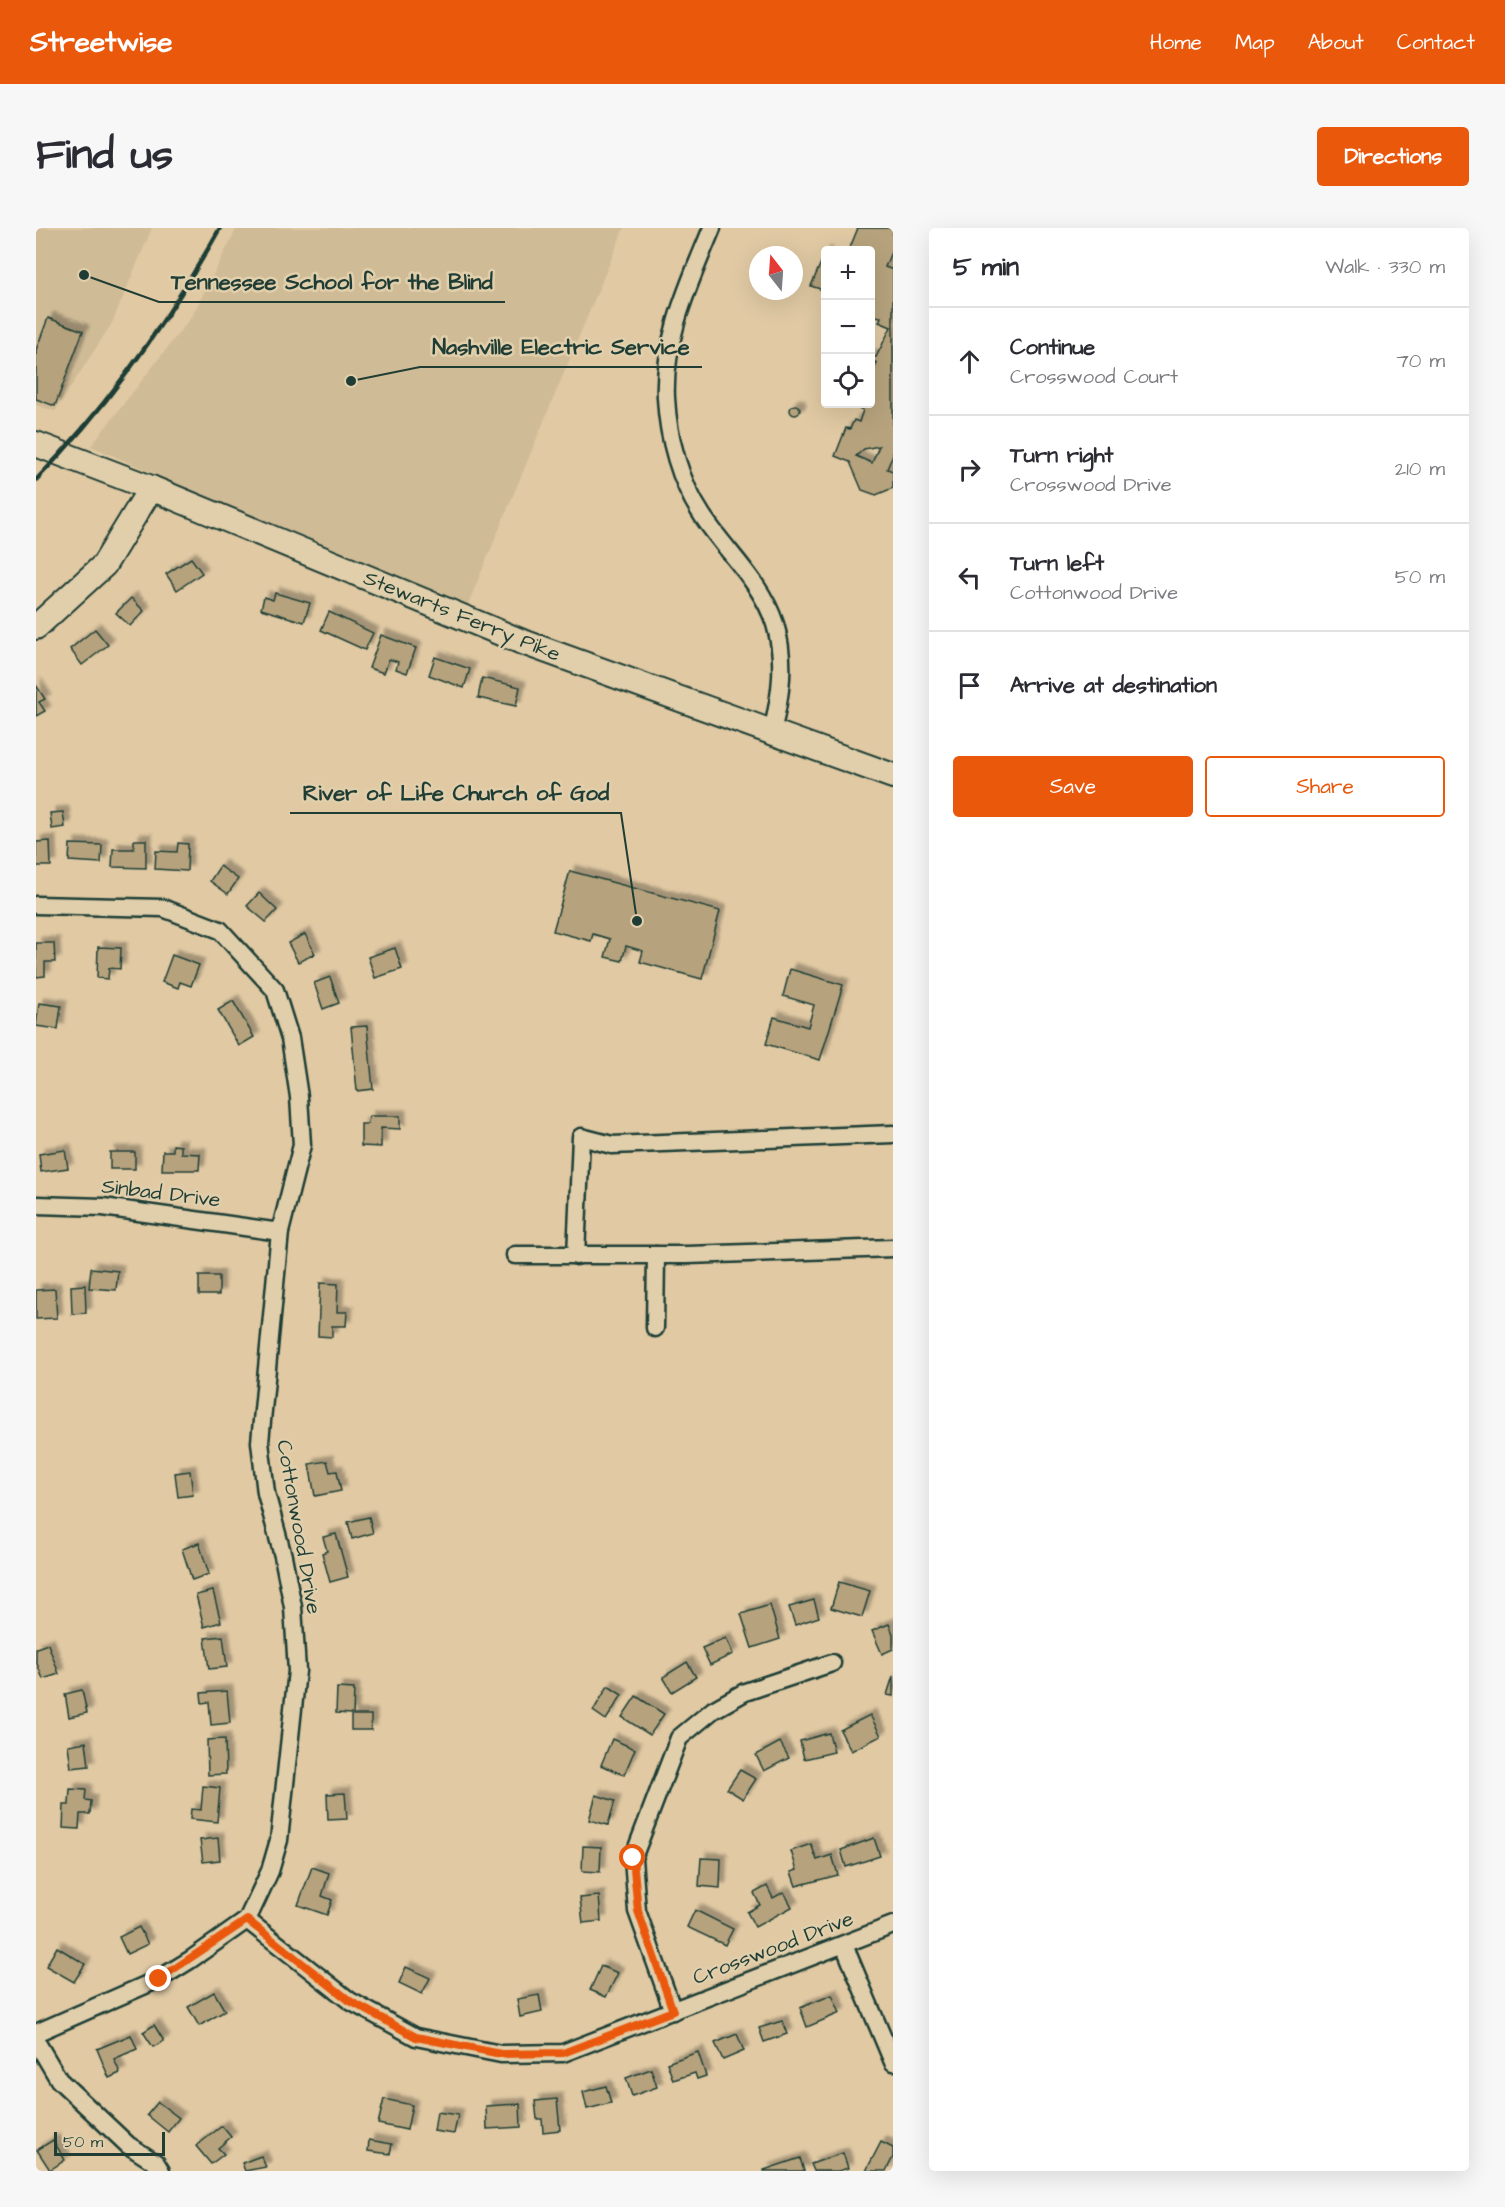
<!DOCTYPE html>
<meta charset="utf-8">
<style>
body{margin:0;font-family:"Architects Daughter",sans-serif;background:#f7f7f7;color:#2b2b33}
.controls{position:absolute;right:18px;top:18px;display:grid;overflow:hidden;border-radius:6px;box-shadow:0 6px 24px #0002}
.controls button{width:54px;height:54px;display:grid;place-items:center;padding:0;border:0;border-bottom:2px solid #e1e1e2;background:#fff;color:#2b2b33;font:30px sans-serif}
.compass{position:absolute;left:713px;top:18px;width:54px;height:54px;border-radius:50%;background:#fff;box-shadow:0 6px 24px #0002;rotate:343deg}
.scale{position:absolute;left:18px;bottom:15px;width:111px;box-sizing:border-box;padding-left:6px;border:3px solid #1f3d34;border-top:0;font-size:16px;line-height:21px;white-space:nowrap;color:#1f3d34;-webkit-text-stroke:4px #e1cfac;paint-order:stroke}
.stop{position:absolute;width:18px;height:18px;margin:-14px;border:4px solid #ea580c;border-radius:50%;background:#fff}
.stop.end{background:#ea580c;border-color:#fff;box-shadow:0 2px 6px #0008}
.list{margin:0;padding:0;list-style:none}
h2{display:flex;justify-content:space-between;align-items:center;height:78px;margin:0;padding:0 24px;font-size:26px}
h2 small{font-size:20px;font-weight:400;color:#7c7c81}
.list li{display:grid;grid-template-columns:39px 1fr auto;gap:18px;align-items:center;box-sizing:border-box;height:108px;padding:0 24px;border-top:2px solid #e1e1e2}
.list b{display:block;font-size:22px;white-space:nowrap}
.list p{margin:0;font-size:20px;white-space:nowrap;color:#7c7c81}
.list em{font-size:20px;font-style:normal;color:#7c7c81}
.actions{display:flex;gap:12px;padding:18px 24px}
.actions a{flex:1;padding:14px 0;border:2px solid #ea580c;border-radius:6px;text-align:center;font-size:21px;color:#ea580c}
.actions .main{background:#ea580c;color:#fff}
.icon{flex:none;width:33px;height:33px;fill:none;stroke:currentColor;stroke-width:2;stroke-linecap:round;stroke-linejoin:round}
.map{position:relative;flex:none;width:857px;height:1943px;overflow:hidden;border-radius:6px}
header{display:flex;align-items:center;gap:36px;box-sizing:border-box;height:84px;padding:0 30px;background:#ea580c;color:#fff}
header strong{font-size:28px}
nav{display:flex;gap:33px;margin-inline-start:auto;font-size:21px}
.intro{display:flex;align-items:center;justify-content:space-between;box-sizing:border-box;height:144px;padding:0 36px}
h1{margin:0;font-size:42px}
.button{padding:15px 27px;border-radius:6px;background:#ea580c;color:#fff;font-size:21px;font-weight:700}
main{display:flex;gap:36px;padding:0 36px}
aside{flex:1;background:#fff;border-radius:6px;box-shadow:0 6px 24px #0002}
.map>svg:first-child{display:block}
.built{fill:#cfbb96}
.building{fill:#b6a37d;stroke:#1f3d34;stroke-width:1.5;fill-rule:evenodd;filter:url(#shadow)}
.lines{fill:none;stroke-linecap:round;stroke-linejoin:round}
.street-casing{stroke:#1f3d34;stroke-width:21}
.secondary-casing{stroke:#1f3d34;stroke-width:28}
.street{stroke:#e1cfac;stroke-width:16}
.secondary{stroke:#e1cfac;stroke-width:24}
.rail{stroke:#1f3d34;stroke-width:4.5}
.route{stroke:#ea580c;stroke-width:8}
.labels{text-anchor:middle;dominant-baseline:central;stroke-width:5;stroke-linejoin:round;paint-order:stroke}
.street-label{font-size:21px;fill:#1f3d34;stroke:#e1cfac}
.leader{fill:none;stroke:#1f3d34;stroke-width:2}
.callout-dot{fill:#1f3d34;stroke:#e1cfac;stroke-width:2}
.callout-label{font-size:22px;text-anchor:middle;font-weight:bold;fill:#1f3d34;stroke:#e1cfac;stroke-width:5;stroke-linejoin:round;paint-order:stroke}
</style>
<header>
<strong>Streetwise</strong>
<nav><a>Home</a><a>Map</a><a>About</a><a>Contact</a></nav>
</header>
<div class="intro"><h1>Find us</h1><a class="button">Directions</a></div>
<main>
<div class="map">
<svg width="857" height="1943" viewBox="0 0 857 1943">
<defs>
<filter id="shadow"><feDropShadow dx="5.5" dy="-5.5" stdDeviation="1.5" flood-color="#0004"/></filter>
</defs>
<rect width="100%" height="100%" fill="#e0c9a3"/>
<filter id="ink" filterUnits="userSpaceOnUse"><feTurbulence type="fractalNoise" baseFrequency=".0167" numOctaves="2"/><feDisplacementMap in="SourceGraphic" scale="12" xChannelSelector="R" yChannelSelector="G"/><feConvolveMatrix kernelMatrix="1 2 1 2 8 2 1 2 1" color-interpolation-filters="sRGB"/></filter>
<g filter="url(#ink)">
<g class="built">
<polygon points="0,0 116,0 76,95 19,183 0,177"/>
<polygon points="201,0 588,0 430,381 55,218 156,88"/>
</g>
<g class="building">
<path d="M822,0H857V19L849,39L857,42V226L851,241L857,243V260L840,267L826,262L814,234L799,228L810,200L814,201L818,192L823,194L827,182L813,176H834V152L841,135L834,132V127L840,129L855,99L843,94L845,89L834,87V22H813ZM843,218L836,235L820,228L828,221Z"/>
<polygon points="790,23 790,63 775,58"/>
<polygon points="12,90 47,103 19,178 0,171 0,122"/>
<circle cx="759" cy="182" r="5"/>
<polygon points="155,330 166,345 141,362 130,346"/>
<polygon points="239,365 274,375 268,394 225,381 228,369 237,372"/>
<polygon points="95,370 108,383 94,398 80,385"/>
<polygon points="293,384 337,405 329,422 285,402"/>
<polygon points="59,401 72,417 46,437 34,421"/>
<polygon points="345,407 380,420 371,445 360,441 362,434 353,431 348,445 333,440"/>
<polygon points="399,429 434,441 428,460 393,447"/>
<polygon points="446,450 484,459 480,478 442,470"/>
<polygon points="0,457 9,471 3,474 9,483 0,488"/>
<polygon points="27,584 29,599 16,601 14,585"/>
<polygon points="98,612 110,612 110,640 76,639 77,621 98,621"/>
<polygon points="14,613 15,638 0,638 0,614"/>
<polygon points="142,615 152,616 151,643 119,641 120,623 141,624"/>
<polygon points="34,616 66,617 65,635 33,633"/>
<polygon points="184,638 202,651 192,666 174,653"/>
<polygon points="534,643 684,683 666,751 604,734 607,723 590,718 586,733 569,729 574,711 557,706 555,713 517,703"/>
<polygon points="223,665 241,682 230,694 211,678"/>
<polygon points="269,706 279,726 262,734 252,715"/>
<polygon points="0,715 18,715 19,734 9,734 9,748 0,749"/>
<polygon points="62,719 85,720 84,741 73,740 72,751 61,750"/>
<polygon points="359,720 366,741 339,750 332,729"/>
<polygon points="136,727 163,737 155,758 144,754 142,760 126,754"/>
<polygon points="754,741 807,757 784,832 730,816 738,789 772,799 778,777 747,768"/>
<polygon points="294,749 303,775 287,781 278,755"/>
<polygon points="197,773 218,809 203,818 182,782"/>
<polygon points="3,775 25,778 22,801 0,798"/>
<polygon points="331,798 337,861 321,863 315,799"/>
<polygon points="333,888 364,888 364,901 345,900 345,919 325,918 325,896 332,896"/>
<polygon points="137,917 145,918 145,925 164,926 163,942 126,942 127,923 137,923"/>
<polygon points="29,922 32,940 5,944 3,926"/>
<rect x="74" y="924" width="25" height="17"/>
<polygon points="55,1040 82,1043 80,1062 53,1060"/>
<rect x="163" y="1048" width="20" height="19"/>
<polygon points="284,1055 302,1056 301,1084 311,1084 310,1098 296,1098 296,1109 282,1108"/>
<polygon points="49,1057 50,1085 36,1086 35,1058"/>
<polygon points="19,1061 21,1090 0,1091 0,1062"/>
<polygon points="291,1233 294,1244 301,1243 305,1263 279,1268 273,1236"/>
<polygon points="154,1243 157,1267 142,1269 139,1245"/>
<polygon points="333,1289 337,1305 316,1311 312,1294"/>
<polygon points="300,1306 312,1349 294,1354 286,1325 291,1323 287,1309"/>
<polygon points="163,1315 173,1346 156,1352 146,1321"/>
<polygon points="803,1354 834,1363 826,1389 795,1380"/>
<polygon points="177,1363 185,1394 168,1399 160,1367"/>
<polygon points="778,1372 783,1389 759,1397 753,1379"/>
<polygon points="734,1377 744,1411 716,1420 705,1386"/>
<polygon points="853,1396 857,1406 857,1421 846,1426 836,1403"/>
<polygon points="187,1408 191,1439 173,1441 169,1410"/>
<polygon points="690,1410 697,1426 674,1437 666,1420"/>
<polygon points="12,1416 23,1446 7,1451 0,1433 0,1420"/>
<polygon points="651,1434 660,1449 636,1464 627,1449"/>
<polygon points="857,1448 857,1468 851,1467"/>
<polygon points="572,1458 586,1467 570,1492 557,1483"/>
<polygon points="301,1460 318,1461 317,1487 335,1487 335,1502 315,1502 315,1486 300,1485"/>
<polygon points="46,1462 51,1485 33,1489 29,1466"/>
<polygon points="191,1463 194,1495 175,1497 173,1474 166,1475 165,1465"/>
<polygon points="600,1468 628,1486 614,1507 586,1489"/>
<polygon points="834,1487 845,1508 815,1523 804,1502"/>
<polygon points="793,1505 798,1524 768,1531 764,1513"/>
<polygon points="189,1511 190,1546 172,1547 171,1512"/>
<polygon points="576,1511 599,1521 588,1547 565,1537"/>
<polygon points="50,1514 53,1538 35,1540 32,1517"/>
<polygon points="744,1514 753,1530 728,1543 720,1527"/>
<polygon points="704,1542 720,1551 707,1571 691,1561"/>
<polygon points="167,1558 184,1560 181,1594 154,1591 155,1581 165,1582"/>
<polygon points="34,1561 50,1562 49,1572 55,1573 54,1586 44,1586 43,1601 27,1600 28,1577 33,1577"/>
<polygon points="309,1565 311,1591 292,1592 291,1566"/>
<polygon points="560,1567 579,1573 572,1597 553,1592"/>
<polygon points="182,1610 184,1632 167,1634 164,1612"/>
<polygon points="838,1610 844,1628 810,1639 805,1622"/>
<polygon points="775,1616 781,1632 796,1627 802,1647 760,1658 755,1644 761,1642 755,1623"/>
<polygon points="547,1618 565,1619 564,1644 546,1643"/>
<polygon points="665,1630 685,1631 684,1660 663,1658"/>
<polygon points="276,1639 293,1645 286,1668 296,1672 291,1687 262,1677"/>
<polygon points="731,1658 737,1670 748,1664 756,1679 719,1699 711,1684 724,1677 718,1665"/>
<polygon points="563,1668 565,1693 547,1695 544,1670"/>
<polygon points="659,1682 697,1701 689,1717 651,1699"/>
<polygon points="103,1699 112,1716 91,1726 83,1709"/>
<polygon points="21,1719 49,1736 38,1754 10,1738"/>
<polygon points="565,1738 582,1745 570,1769 554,1762"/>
<polygon points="370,1739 394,1750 386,1766 363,1755"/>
<polygon points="178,1764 189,1783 163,1798 152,1779"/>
<polygon points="503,1767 506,1784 484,1789 481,1771"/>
<polygon points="796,1767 804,1785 771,1799 764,1780"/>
<polygon points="746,1793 751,1806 728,1814 723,1800"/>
<polygon points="118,1797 128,1813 117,1819 107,1804"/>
<polygon points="701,1806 708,1823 687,1832 679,1815"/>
<polygon points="95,1807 101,1821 78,1831 84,1845 73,1850 61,1821"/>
<polygon points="662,1824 670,1848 661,1851 659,1845 637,1852 631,1835"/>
<polygon points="615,1841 621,1859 596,1868 590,1850"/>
<polygon points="570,1858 575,1875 551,1881 547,1864"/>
<polygon points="348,1871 376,1877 371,1902 342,1896"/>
<polygon points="521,1871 524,1902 507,1904 506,1891 501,1891 499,1873"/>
<polygon points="122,1874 143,1890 132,1904 111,1887"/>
<polygon points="484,1876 485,1899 451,1901 450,1878"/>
<polygon points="401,1884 422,1887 418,1906 398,1903"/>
<polygon points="186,1898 195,1909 182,1920 188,1926 175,1936 160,1918"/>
<polygon points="17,1912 29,1932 14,1942 1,1922"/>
<polygon points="333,1912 356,1916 354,1926 332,1923"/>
<polygon points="845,1914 857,1920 857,1929 850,1943 830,1943"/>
<polygon points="807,1925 812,1940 802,1943 778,1943 775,1936"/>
<polygon points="225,1928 230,1939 209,1943 206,1935"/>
<polygon points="764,1930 768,1943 728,1943 728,1942"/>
</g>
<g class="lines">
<g class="street-casing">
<g id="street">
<path d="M676,0C654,54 627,110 630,170C632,210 644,254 666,287C690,324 725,353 739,396C750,433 745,467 736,504"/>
<polyline points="0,677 127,680 184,702 239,762 254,810 263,869 266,917 244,1004 224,1214 230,1265 247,1328 257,1379 261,1443 243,1612 234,1643 211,1692 154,1732 123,1751 0,1805"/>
<polyline points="0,977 67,979 244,1004"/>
<polyline points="479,1027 651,1027 857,1020"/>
<polyline points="540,1028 545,909 576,917 857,906"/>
<polyline points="619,1100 620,1027"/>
<polyline points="211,1692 314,1773 380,1809 465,1826 527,1825 857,1697"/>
<polyline points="808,1717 857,1834"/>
<polyline points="637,1783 601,1683 597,1630 643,1510 677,1482 709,1464 796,1435"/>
<polyline points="0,1813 23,1852 92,1917 120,1935 125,1943"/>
</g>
</g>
<g class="secondary-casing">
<g id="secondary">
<polyline points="0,216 115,260 484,413 857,548"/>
<polyline points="0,399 68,337 115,260"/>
</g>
</g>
<use href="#street" class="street"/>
<use href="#secondary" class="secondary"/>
<path class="rail" d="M0,252C73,177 133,91 184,0"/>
</g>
</g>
<g class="lines" filter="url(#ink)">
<polyline class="route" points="123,1751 211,1692 314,1773 380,1809 465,1826 527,1825 637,1783 602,1683 597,1630"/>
</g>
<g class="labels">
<g class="street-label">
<text transform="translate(426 388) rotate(22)">Stewarts Ferry Pike</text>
<text transform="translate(125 965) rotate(7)">Sinbad Drive</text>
<text transform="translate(263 1299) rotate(80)">Cottonwood Drive</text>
<text transform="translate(737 1720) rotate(-21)">Crosswood Drive</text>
</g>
</g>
<path class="leader" d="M48 47L123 74H469M315 153L384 139H666M601 693L585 585H254"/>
<g class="callout-dot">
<circle cx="48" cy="47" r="6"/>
<circle cx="315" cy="153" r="6"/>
<circle cx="601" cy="693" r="6"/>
</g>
<g class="callout-label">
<text x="296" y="61">Tennessee School for the Blind</text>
<text x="525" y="126">Nashville Electric Service</text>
<text x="420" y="572">River of Life Church of God</text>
</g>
</svg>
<div class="controls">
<button>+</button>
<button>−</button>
<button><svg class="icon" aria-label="locate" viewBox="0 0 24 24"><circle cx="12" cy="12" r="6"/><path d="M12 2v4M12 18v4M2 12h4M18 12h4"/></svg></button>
</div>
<svg class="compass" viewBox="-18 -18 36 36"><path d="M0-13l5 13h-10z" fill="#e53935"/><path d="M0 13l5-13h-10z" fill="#7c7c81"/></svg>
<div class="scale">50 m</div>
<div class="stop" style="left:597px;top:1630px"></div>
<div class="stop end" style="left:123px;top:1751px"></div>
</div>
<aside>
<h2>5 min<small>Walk · 330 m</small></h2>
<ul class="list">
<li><svg class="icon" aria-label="ahead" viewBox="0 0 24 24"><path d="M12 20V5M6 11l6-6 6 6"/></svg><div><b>Continue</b><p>Crosswood Court</p></div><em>70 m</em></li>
<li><svg class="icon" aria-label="right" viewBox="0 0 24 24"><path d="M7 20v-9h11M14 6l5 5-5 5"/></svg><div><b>Turn right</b><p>Crosswood Drive</p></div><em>210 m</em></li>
<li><svg class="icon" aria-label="left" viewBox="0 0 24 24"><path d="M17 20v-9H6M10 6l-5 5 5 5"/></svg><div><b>Turn left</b><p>Cottonwood Drive</p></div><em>50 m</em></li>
<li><svg class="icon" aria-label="arrive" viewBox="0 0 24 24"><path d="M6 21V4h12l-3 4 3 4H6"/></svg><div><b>Arrive at destination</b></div></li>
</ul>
<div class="actions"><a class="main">Save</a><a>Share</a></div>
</aside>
</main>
